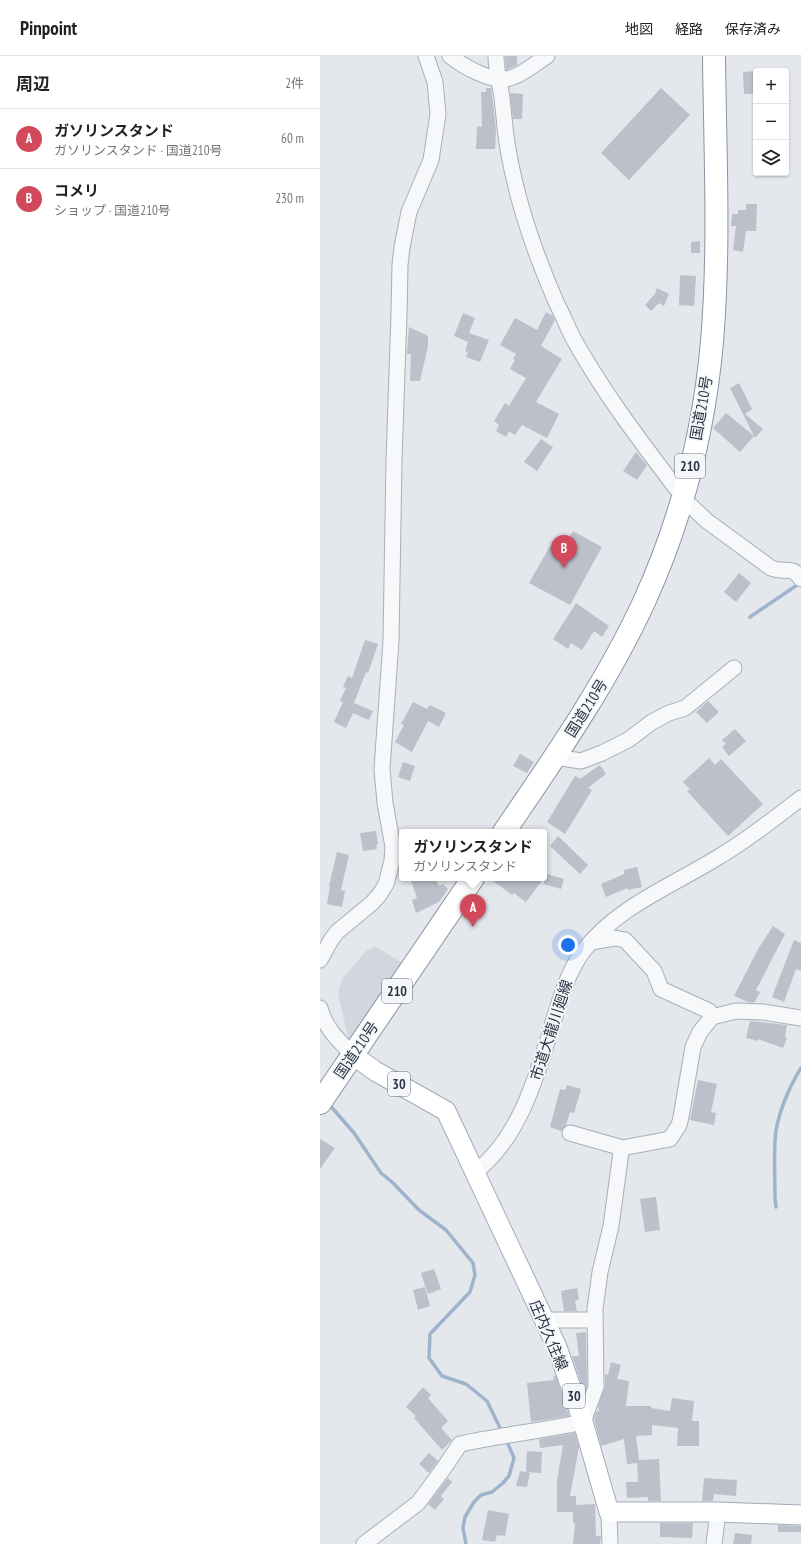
<!DOCTYPE html>
<html lang="ja">
<meta charset="utf-8">
<style>
body{margin:0;font-family:"PT Sans Narrow","Noto Sans JP",sans-serif;background:#f2f2f2;color:#222}
.controls{position:absolute;right:12px;top:12px;display:grid;overflow:hidden;border-radius:4px;box-shadow:0 1px 3px #0004}
.controls button{width:36px;height:36px;display:grid;place-items:center;padding:0;border:0;border-bottom:1px solid #e0e0e0;background:#fff;color:#222;font:20px sans-serif}
.you{position:absolute;left:248px;top:889px;width:14px;height:14px;margin:-10px;border:3px solid #fff;border-radius:50%;background:#1a73e8;box-shadow:0 0 0 6px #1a73e833}
.badge{display:grid;place-items:center;width:26px;height:26px;border-radius:50%;background:#d1495b;color:#fff;font-size:13px;font-weight:700}
.pin{position:absolute;translate:-50% -33px;filter:drop-shadow(0 1px 2px #0008)}
.pin::after{content:'';position:absolute;top:21px;width:14px;height:12px;background:inherit;clip-path:polygon(0 0,100% 0,50% 100%)}
.popup{position:absolute;left:79px;top:773px;width:148px;height:52px;box-sizing:border-box;display:grid;place-content:center;border-radius:4px;background:#fff;filter:drop-shadow(0 1px 3px #0005);font-size:13px;white-space:nowrap;color:#767676}
.popup b{font-size:15px;color:#222}
.popup::after{content:'';position:absolute;left:50%;top:100%;margin-left:-8px;border:8px solid transparent;border-top-color:#fff}
.list{margin:0;padding:0;list-style:none}
h2{display:flex;justify-content:space-between;align-items:center;height:52px;margin:0;padding:0 16px;font-size:17px}
h2 small{font-size:13px;font-weight:400;color:#767676}
.list li{display:grid;grid-template-columns:26px 1fr auto;gap:12px;align-items:center;box-sizing:border-box;height:60px;padding:0 16px;border-top:1px solid #e0e0e0}
.list b{display:block;font-size:15px;white-space:nowrap}
.list p{margin:0;font-size:13px;white-space:nowrap;color:#767676}
.list em{font-size:13px;font-style:normal;color:#767676}
.icon{flex:none;width:22px;height:22px;fill:none;stroke:currentColor;stroke-width:2;stroke-linecap:round;stroke-linejoin:round}
.map{position:relative;flex:none;width:481px;height:1488px;overflow:hidden}
header{display:flex;align-items:center;gap:24px;box-sizing:border-box;height:56px;padding:0 20px;background:#fff;border-bottom:1px solid #e0e0e0}
header strong{font-size:19px}
nav{display:flex;gap:22px;margin-inline-start:auto;font-size:14px}
main{display:flex}
aside{flex:1;background:#fff}
.map>svg:first-child{display:block}
.built{fill:#d2d6de}
.lines{fill:none;stroke-linecap:round;stroke-linejoin:round}
.stream{stroke:#9fb4cc;stroke-width:3.5}
.building{fill:#bbc0ca}
.minor-casing{stroke:#a9aeb7;stroke-width:17}
.major-casing{stroke:#a3abb8;stroke-width:21}
.highway-casing{stroke:#8b94a3;stroke-width:24}
.minor{stroke:#f7f8fa;stroke-width:15}
.major{stroke:#fff;stroke-width:19}
.highway{stroke:#fff;stroke-width:22}
.labels{text-anchor:middle;dominant-baseline:central;stroke-width:4;stroke-linejoin:round;paint-order:stroke}
.shield{fill:#f4f6f9;stroke:#676e7b;stroke-width:1}
.shield-label{font-size:14px;font-weight:bold;fill:#2b3445}
.street-label{font-size:15px;fill:#2b3445;stroke:#f4f6f9}
</style>
<header>
<strong>Pinpoint</strong>
<nav><a>地図</a><a>経路</a><a>保存済み</a></nav>
</header>
<main>
<aside>
<h2>周辺<small>2件</small></h2>
<ul class="list">
<li><span class="badge">A</span><div><b>ガソリンスタンド</b><p>ガソリンスタンド · 国道210号</p></div><em>60 m</em></li>
<li><span class="badge">B</span><div><b>コメリ</b><p>ショップ · 国道210号</p></div><em>230 m</em></li>
</ul>
</aside>
<div class="map">
<svg width="481" height="1488" viewBox="0 0 481 1488">
<rect width="100%" height="100%" fill="#e4e7ec"/>
<polygon class="built" points="55,890 84,908 30,989 18,938 22,923 46,895"/>
<g class="lines">
<g class="stream">
<polyline points="430,561 480,527"/>
<polyline points="8,1047 34,1077 61,1117 72,1126 99,1154 126,1174 153,1207 155,1219 150,1236 110,1278 109,1302 122,1320 146,1328 167,1345 182,1376"/>
<path d="M456,1151L455,1143C455,1123 454,1103 455,1084C456,1061 469,1031 481,1012"/>
<polyline points="146,1488 143,1472 145,1461 154,1446 161,1439 172,1436 183,1427 189,1420 194,1402 186,1383"/>
</g>
</g>
<g class="building">
<polygon points="185,0 197,0 197,9 186,14"/>
<polygon points="436,15 436,38 424,38 423,16"/>
<polygon points="166,32 171,32 172,38 176,74 175,93 156,93 157,70 162,71 161,36 166,36"/>
<polygon points="341,32 370,59 309,124 281,97"/>
<polygon points="190,37 203,38 202,63 193,63"/>
<polygon points="426,148 437,148 436,175 426,175 423,196 413,194 416,170 411,170 412,158 418,158 418,154 426,154"/>
<polygon points="380,185 380,197 371,197 371,186"/>
<polygon points="360,219 376,220 374,250 359,249"/>
<polygon points="337,232 349,238 344,250 339,247 331,255 325,249 335,238"/>
<polygon points="226,256 233,260 235,264 221,290 242,303 216,346 239,358 227,382 202,369 195,379 189,375 186,381 176,375 179,369 174,365 185,347 189,350 206,322 190,313 195,304 193,303 196,298 180,289 195,262 217,274"/>
<polygon points="143,257 155,262 149,277 169,284 160,306 146,301 148,296 145,295 148,286 134,280"/>
<polygon points="89,271 108,280 108,290 100,325 90,325 91,298 87,298"/>
<polygon points="419,327 432,353 425,358 443,373 435,382 410,332"/>
<polygon points="406,357 434,380 420,396 393,372"/>
<polygon points="221,383 233,391 217,415 204,406"/>
<polygon points="316,396 327,409 317,424 303,415"/>
<polygon points="253,475 282,491 250,549 209,527 230,490 241,496"/>
<polygon points="419,517 431,527 416,546 404,536"/>
<polygon points="256,547 289,570 282,581 274,575 262,594 251,587 248,593 233,583"/>
<polygon points="45,584 58,588 48,617 46,616 34,647 53,655 49,664 33,657 26,672 14,666 23,646 20,645 26,632 23,631 28,620 32,622"/>
<polygon points="388,645 399,656 387,667 376,656"/>
<polygon points="93,646 107,653 110,649 126,657 119,671 108,665 92,696 75,686 84,669 81,668"/>
<polygon points="415,673 426,685 409,700 402,691 406,688 402,684"/>
<polygon points="200,698 214,706 207,717 193,710"/>
<polygon points="389,702 395,709 401,703 443,748 408,780 367,735 370,733 363,726"/>
<polygon points="83,706 95,710 90,725 78,721"/>
<polygon points="280,709 286,718 268,732 272,734 245,778 227,766 255,720 260,723"/>
<polygon points="56,775 58,788 56,789 57,793 43,795 40,777"/>
<polygon points="238,780 268,809 260,818 230,790"/>
<polygon points="17,796 29,799 21,834 25,835 22,851 7,848 10,831 9,830"/>
<polygon points="317,811 322,831 308,834 308,832 286,841 281,828 304,818 304,814"/>
<polygon points="224,817 244,823 241,833 224,828"/>
<polygon points="100,822 115,822 119,830 123,828 128,833 119,846 96,857 92,844 97,842 91,825"/>
<polygon points="169,822 224,822 206,846 194,837 192,839"/>
<polygon points="453,870 465,878 436,934 440,936 434,947 428,946 414,940 438,893"/>
<polygon points="474,884 481,887 481,915 476,913 464,946 452,941"/>
<polygon points="430,965 467,969 465,981 467,982 463,992 438,983 438,985 426,982"/>
<polygon points="378,1024 397,1028 391,1056 396,1057 394,1069 370,1064"/>
<polygon points="247,1029 261,1033 254,1057 250,1056 246,1069 241,1075 230,1071 240,1033 245,1034"/>
<polygon points="0,1083 15,1092 0,1113"/>
<polygon points="336,1141 340,1174 325,1176 320,1143"/>
<polygon points="114,1213 121,1233 108,1238 101,1217"/>
<polygon points="105,1231 110,1250 98,1254 93,1234"/>
<polygon points="257,1232 259,1243 255,1245 257,1255 244,1255 241,1235"/>
<polygon points="266,1276 267,1329 264,1336 252,1300 259,1300 256,1277"/>
<polygon points="291,1306 301,1309 297,1323 309,1325 306,1350 331,1350 331,1352 350,1355 352,1342 374,1345 372,1365 379,1365 379,1390 357,1390 358,1372 332,1369 332,1379 316,1380 319,1404 339,1403 341,1445 328,1445 328,1441 307,1442 306,1426 318,1426 317,1407 307,1408 304,1383 281,1390 274,1363 276,1356 279,1355 278,1350 285,1331 285,1318 288,1319"/>
<polygon points="236,1320 249,1360 211,1366 207,1327 234,1324 233,1321"/>
<polygon points="103,1331 111,1339 108,1342 128,1365 121,1372 132,1384 122,1394 94,1362 96,1360 86,1351"/>
<polygon points="255,1377 259,1391 250,1440 256,1440 256,1449 275,1448 276,1480 281,1480 280,1488 253,1488 255,1467 253,1467 253,1456 237,1456 237,1424 243,1389 220,1392 219,1383"/>
<polygon points="207,1395 222,1396 221,1417 206,1416"/>
<polygon points="109,1397 118,1405 109,1417 99,1408"/>
<polygon points="200,1415 210,1417 207,1431 196,1430"/>
<polygon points="128,1422 132,1426 121,1440 124,1443 115,1454 108,1448"/>
<polygon points="384,1422 417,1424 416,1440 394,1438 393,1445 382,1445"/>
<polygon points="168,1454 189,1458 185,1480 177,1479 175,1486 162,1484"/>
<polygon points="340,1467 373,1467 372,1482 340,1481"/>
<polygon points="458,1469 481,1470 481,1476 458,1476"/>
<polygon points="415,1477 432,1479 431,1488 413,1488"/>
</g>
<g class="lines">
<g class="minor-casing">
<g id="minor">
<path d="M130,0C143,10 173,28 190,22C202,19 216,7 227,0"/>
<path d="M176,0C176,15 180,27 182,42C184,59 185,76 188,93C197,146 215,198 237,248C244,261 249,276 257,289C287,342 325,391 362,440"/>
<path d="M360,446L371,450L387,465L451,512C466,518 471,508 481,523"/>
<polyline points="235,701 261,705 282,697 308,684 332,666 349,657 365,652 414,612"/>
<polyline points="271,886 295,882 305,884 334,915 341,933 389,955 392,961"/>
<polyline points="0,904 11,884 17,876 52,847 60,838 66,828 72,805 73,791 65,747 62,713 71,585 74,404 79,258 80,209 82,191 89,156 111,104 118,58 115,26 106,0"/>
<path d="M0,952C5,972 19,985 33,999"/>
<polyline points="250,1077 303,1092"/>
<path d="M155,1116C201,1082 219,1013 235,960C242,937 249,914 264,894C298,850 354,829 400,800C429,783 455,762 481,742"/>
<polyline points="224,1264 275,1264"/>
<polyline points="289,1456 290,1488"/>
<path d="M44,1488L98,1447L124,1412L140,1388C181,1379 222,1375 263,1366L276,1331L275,1253L280,1216L291,1170L301,1096L303,1092L307,1091L350,1083L359,1069L361,1061L373,991L380,976L392,961L416,955L443,956L481,962"/>
<polyline points="394,1488 398,1456"/>
</g>
</g>
<g class="major-casing">
<polyline id="major" points="33,999 55,1015 126,1055 237,1291 263,1366 289,1456 398,1456 481,1459"/>
</g>
<g class="highway-casing">
<g id="highway">
<path d="M184,776C235,701 286,628 324,546C361,465 384,375 392,286C400,191 395,95 394,0"/>
<polyline points="0,1047 153,822"/>
</g>
</g>
<use href="#minor" class="minor"/>
<use href="#major" class="major"/>
<use href="#highway" class="highway"/>
</g>
<g class="labels">
<g class="shield">
<rect x="355" y="398" width="30" height="24" rx="3"/>
<rect x="62" y="923" width="30" height="24" rx="3"/>
<rect x="68" y="1016" width="22" height="24" rx="3"/>
<rect x="243" y="1328" width="22" height="24" rx="3"/>
</g>
<g class="shield-label">
<text x="370" y="410">210</text>
<text x="77" y="935">210</text>
<text x="79" y="1028">30</text>
<text x="254" y="1340">30</text>
</g>
<g class="street-label">
<text transform="translate(381 352) rotate(-80)">国道210号</text>
<text transform="translate(266 652) rotate(-58)">国道210号</text>
<text transform="translate(231 974) rotate(-72)">市道大龍川廻線</text>
<text transform="translate(36 994) rotate(-56)">国道210号</text>
<text transform="translate(229 1279) rotate(67)">庄内久住線</text>
</g>
</g>
</svg>
<div class="controls">
<button>+</button>
<button>−</button>
<button><svg class="icon" aria-label="layers" viewBox="0 0 24 24"><path d="M12 4l9 5-9 5-9-5zM3 14l9 5 9-5"/></svg></button>
</div>
<div class="you"></div>
<div class="pin badge" style="left:153px;top:871px">A</div>
<div class="popup"><b>ガソリンスタンド</b>ガソリンスタンド</div>
<div class="pin badge" style="left:244px;top:512px">B</div>
</div>
</main>
